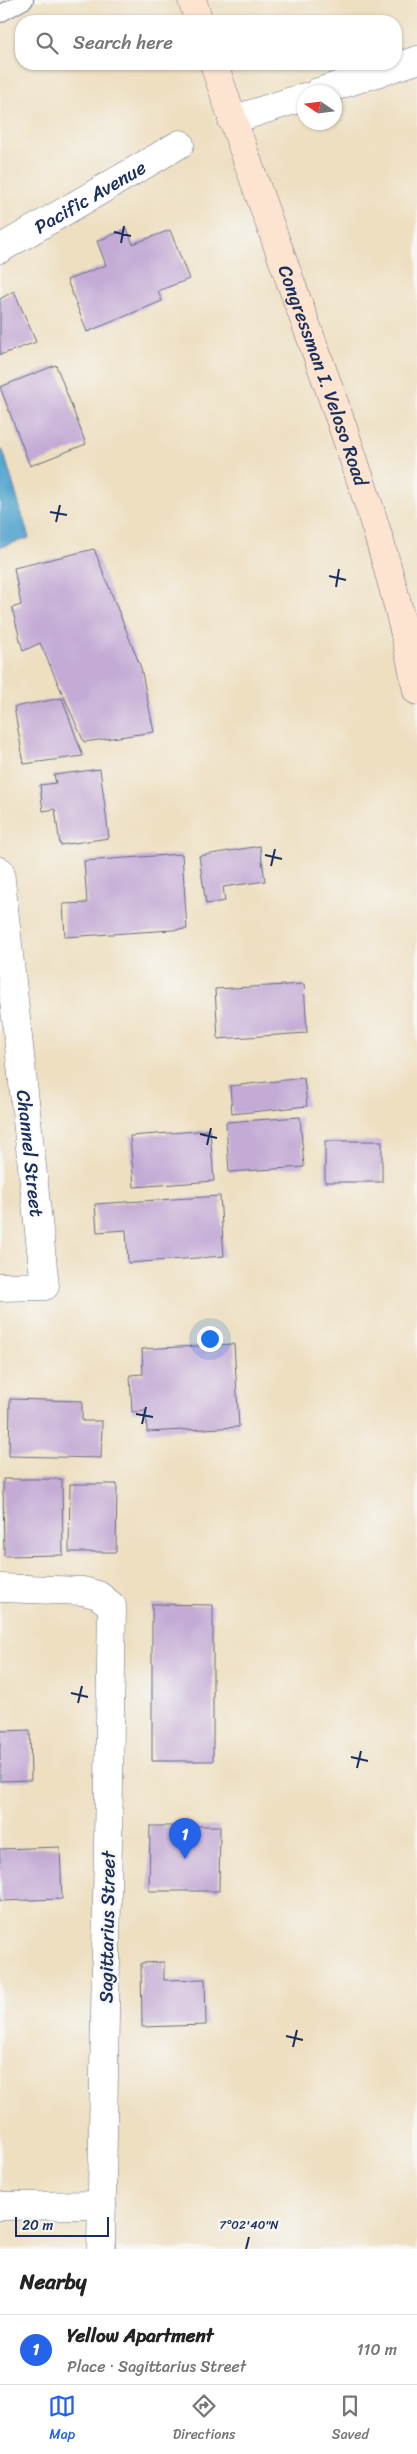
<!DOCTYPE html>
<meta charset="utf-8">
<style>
body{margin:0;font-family:Sriracha,sans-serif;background:#f6f6f6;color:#222}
.compass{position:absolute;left:297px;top:85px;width:45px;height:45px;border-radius:50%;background:#fff;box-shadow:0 1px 4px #0004;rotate:283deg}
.scale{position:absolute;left:15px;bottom:12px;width:94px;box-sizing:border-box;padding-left:5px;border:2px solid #1b2f5e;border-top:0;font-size:14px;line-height:18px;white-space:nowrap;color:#1b2f5e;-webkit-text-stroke:4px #f6f6f2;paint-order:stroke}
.you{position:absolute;left:209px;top:1338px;width:18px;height:18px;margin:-12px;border:4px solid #fff;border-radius:50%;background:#1a73e8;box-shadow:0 0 0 8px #1a73e833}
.badge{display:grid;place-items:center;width:32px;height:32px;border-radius:50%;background:#2563eb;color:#fff;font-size:16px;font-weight:700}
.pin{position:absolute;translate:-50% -41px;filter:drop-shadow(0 1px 2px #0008)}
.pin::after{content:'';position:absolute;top:26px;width:18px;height:15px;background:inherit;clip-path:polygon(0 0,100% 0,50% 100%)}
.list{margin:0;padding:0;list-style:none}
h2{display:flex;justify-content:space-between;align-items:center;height:65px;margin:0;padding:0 20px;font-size:21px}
h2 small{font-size:16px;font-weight:400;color:#767676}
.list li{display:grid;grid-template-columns:32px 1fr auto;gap:15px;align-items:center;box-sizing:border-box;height:70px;padding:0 20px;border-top:1px solid #e0e0e0}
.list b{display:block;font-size:19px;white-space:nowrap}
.list p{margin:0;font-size:16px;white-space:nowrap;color:#767676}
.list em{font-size:16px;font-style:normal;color:#767676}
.icon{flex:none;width:28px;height:28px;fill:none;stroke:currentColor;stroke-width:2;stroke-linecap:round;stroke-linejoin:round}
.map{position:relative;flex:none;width:417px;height:2249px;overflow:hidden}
.search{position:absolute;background:#fff;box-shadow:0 1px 4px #0004;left:15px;right:15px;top:15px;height:55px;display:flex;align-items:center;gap:12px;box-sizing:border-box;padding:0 18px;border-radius:20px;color:#767676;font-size:19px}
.sheet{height:135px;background:#fff}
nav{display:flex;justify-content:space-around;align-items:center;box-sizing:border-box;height:70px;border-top:1px solid #e0e0e0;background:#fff;font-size:14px;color:#767676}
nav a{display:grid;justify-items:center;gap:2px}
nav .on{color:#2563eb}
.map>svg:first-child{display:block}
.water{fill:#54a6cf;stroke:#386a96}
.building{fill:#c4abd5}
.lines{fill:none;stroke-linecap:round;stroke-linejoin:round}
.service-casing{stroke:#656d81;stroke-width:18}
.minor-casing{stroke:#656d81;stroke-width:29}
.secondary-casing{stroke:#656d81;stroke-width:29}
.service{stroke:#fff;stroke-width:16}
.minor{stroke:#fff;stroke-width:28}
.secondary{stroke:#fde4d1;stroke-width:28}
.ticks{fill:none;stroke:#1b2f5e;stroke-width:2}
.labels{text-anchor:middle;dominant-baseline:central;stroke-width:5;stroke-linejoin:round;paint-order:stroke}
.street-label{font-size:19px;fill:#1b2f5e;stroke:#f6f6f2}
.ticks-label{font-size:12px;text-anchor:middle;fill:#1b2f5e;stroke:#f6f6f2;stroke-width:5;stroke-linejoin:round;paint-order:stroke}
</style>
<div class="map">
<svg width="417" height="2249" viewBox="0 0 417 2249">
<rect width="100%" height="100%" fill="#f6f6f2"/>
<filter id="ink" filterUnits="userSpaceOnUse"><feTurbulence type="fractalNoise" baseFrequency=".02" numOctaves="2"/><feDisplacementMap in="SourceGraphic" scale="10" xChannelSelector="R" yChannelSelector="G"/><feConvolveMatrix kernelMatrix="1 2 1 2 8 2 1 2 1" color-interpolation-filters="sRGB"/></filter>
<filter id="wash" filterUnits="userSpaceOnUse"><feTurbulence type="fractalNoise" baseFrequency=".0096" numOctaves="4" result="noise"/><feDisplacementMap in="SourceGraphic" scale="20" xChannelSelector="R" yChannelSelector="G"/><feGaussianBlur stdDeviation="1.12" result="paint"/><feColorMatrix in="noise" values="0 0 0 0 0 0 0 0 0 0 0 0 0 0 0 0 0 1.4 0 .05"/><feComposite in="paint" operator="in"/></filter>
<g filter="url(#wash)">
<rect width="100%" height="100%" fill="#eedfc1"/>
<polygon class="water" points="3,450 29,538 0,547 0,451"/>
<g id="blocks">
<g class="building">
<polygon points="127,229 133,244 170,230 189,279 158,291 162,301 87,332 67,280 106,265 97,241"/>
<polygon points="14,291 36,342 0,355 0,299"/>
<polygon points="56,365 86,444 30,466 0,387"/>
<polygon points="94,549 141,668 154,732 84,742 40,643 23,651 12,608 21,605 14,568"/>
<polygon points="62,698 83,756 24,764 14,707"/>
<polygon points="100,769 109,838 60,845 55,809 43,811 40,785 56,783 54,775"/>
<polygon points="260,846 265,881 223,887 225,901 206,904 199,856"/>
<polygon points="182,854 187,929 65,937 63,904 87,903 84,861"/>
<polygon points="304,984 307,1033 218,1039 215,989"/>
<polygon points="304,1078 307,1106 232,1114 230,1086"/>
<polygon points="300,1117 304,1167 229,1172 226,1122"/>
<polygon points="210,1130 214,1181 134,1187 130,1136"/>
<rect x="325" y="1141" width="57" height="41"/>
<polygon points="220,1196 224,1256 128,1263 126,1230 97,1232 95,1204"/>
<polygon points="234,1344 239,1427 147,1432 146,1411 132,1412 130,1375 143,1374 142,1349"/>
<polygon points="10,1399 82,1401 82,1421 102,1421 101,1458 9,1456"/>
<polygon points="3,1479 62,1479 63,1555 4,1556"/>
<polygon points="70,1484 117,1484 116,1552 69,1552"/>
<polygon points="152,1604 213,1605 213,1761 152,1761"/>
<polygon points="30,1730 31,1780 0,1781 0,1731"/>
<polygon points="150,1826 220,1826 219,1891 149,1891"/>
<polygon points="60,1847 62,1899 0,1901 0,1849"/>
<polygon points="164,1962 164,1980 205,1979 206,2025 142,2027 141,1963"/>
</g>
</g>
</g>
<g filter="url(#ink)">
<use href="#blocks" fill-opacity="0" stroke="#656d81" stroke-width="1"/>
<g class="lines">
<g class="service-casing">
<polyline id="service" points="0,14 25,0"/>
</g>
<g class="minor-casing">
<g id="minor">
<polyline points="318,92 417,60"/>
<polyline points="232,120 304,97"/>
<path id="s1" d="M0,249L180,144"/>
<path id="s2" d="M0,871L45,1286L0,1287"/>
<polyline points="0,1588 83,1591 98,1595 112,1606 101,2249"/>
<polyline points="0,2206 102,2205"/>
</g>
</g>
<g class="secondary-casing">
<g id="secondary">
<polyline points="192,0 199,21"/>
<path id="s3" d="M214,64C246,160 281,256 316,352C356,463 395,575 417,691"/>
</g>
</g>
<use href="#service" class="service"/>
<use href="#minor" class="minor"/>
<use href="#secondary" class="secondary"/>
</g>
</g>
<path class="ticks" d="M114,232L131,236M121,243L124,226M50,512L67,515M56,522L60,505M329,576L346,580M336,587L339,569M265,855L282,859M271,866L275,849M200,1134L217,1138M207,1145L211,1128M136,1414L153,1417M142,1424L146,1407M71,1693L88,1697M78,1703L82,1686M351,1757L368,1761M357,1768L361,1751M286,2036L303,2040M293,2047L297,2030M246,2249L249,2237"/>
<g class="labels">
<g class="street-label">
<text stroke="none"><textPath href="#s1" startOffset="104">Pacific Avenue</textPath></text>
<text stroke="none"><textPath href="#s3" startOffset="330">Congressman I. Veloso Road</textPath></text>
<text stroke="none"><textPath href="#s2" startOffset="284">Channel Street</textPath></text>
<text transform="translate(107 1927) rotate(-89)">Sagittarius Street</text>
</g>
</g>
<g class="ticks-label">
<text x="249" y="2229">7°02'40"N</text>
</g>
</svg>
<svg class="compass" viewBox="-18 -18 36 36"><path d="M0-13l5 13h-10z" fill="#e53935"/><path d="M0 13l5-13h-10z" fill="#767676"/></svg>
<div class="scale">20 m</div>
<div class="you"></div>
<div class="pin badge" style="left:185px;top:1859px">1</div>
<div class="search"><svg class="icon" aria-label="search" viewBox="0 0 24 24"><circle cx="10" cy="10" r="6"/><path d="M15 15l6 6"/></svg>Search here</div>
</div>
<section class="sheet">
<h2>Nearby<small></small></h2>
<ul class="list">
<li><span class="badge">1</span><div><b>Yellow Apartment</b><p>Place · Sagittarius Street</p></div><em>110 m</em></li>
</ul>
</section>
<nav>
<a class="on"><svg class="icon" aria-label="map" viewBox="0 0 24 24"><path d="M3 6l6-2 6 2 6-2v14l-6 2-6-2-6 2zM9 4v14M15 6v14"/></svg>Map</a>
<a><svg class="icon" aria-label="directions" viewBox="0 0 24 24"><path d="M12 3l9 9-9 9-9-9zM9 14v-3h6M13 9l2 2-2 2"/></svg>Directions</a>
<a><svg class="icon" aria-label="saved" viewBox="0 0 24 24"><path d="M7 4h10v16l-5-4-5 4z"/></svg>Saved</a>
</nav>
